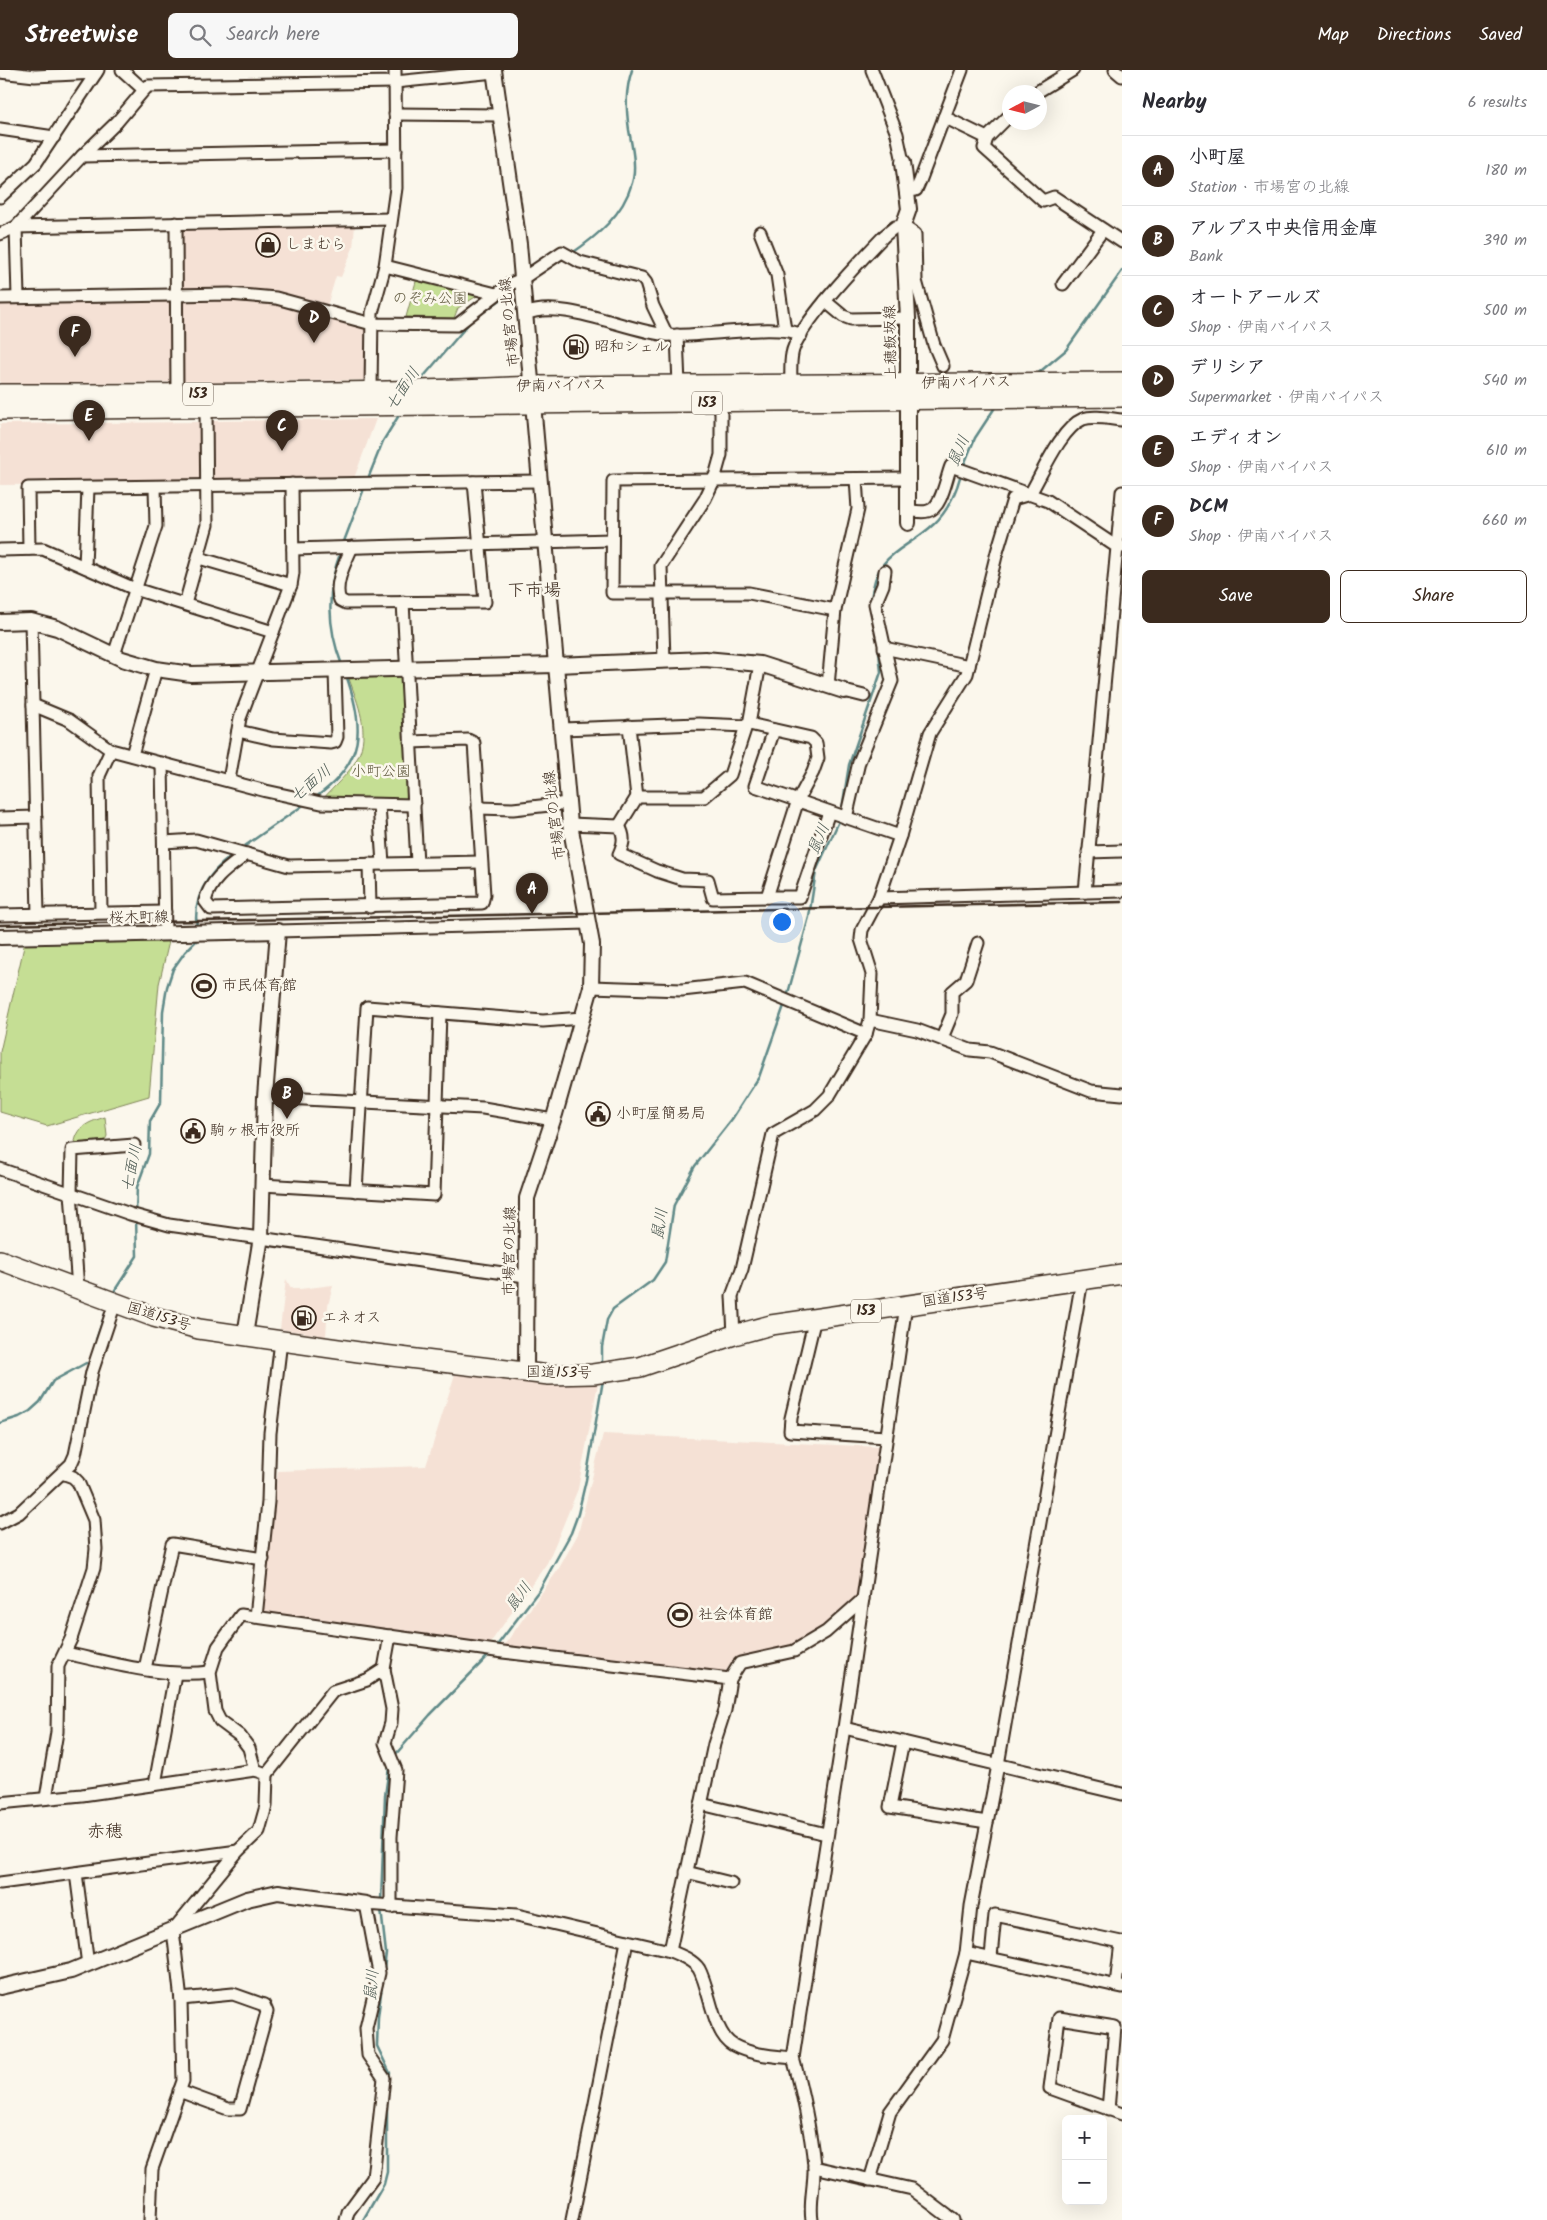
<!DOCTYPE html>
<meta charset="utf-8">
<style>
body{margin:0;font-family:Kalam,"Klee One",sans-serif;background:#f7f7f7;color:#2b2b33}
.controls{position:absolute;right:15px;bottom:15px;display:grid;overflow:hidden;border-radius:8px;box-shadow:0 5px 20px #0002}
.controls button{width:45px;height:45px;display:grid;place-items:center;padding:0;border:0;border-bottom:1px solid #e1e1e2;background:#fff;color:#2b2b33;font:25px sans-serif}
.compass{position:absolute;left:1002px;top:15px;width:45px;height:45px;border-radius:50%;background:#fff;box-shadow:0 5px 20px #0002;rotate:263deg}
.you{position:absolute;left:781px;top:851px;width:18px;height:18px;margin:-12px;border:4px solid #fff;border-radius:50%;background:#1a73e8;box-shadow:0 0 0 8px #1a73e833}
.badge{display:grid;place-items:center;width:32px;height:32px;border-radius:50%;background:#3b2a1e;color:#fff;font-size:16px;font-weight:700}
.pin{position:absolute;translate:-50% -41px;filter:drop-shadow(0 1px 2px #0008)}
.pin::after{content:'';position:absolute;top:26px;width:18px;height:15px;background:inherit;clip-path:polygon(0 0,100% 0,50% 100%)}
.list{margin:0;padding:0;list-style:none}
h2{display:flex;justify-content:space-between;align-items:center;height:65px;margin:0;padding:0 20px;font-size:21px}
h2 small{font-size:16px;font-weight:400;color:#7c7c81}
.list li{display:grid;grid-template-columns:32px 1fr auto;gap:15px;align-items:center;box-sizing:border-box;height:70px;padding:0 20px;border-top:1px solid #e1e1e2}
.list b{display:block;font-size:19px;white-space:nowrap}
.list p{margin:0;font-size:16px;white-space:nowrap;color:#7c7c81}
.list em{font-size:16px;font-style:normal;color:#7c7c81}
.actions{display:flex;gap:10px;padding:15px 20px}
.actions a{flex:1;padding:11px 0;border:1px solid #3b2a1e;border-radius:8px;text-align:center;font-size:18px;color:#3b2a1e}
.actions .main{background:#3b2a1e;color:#fff}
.icon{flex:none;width:28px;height:28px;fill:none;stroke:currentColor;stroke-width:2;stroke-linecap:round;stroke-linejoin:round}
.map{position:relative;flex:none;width:1122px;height:2150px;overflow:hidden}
header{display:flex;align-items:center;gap:30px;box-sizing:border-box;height:70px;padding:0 25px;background:#3b2a1e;color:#fff}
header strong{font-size:24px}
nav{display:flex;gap:28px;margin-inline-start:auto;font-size:18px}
.search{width:350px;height:45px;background:#f7f7f7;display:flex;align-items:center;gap:12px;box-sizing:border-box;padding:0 18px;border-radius:8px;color:#7c7c81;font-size:19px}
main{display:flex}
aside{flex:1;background:#fff}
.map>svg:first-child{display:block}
.built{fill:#f5e1d5}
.green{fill:#c5de94;stroke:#808459}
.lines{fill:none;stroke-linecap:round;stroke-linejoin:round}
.stream{stroke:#5f8987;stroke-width:2.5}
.minor-casing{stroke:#3b2a1e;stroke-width:15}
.tertiary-casing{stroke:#3b2a1e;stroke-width:18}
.trunk-casing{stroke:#3b2a1e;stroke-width:22}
.minor{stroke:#fbf7ec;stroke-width:11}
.tertiary{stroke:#fbf7ec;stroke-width:14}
.trunk{stroke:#fbf7ec;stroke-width:19}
.rail{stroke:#3b2a1e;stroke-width:2.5}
.labels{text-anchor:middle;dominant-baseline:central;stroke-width:5;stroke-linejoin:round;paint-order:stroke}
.shield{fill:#fbf7ec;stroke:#75685c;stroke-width:1}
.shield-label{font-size:14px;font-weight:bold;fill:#3b2a1e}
.poi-label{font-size:15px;fill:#3b2a1e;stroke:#fbf7ec;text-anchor:start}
.park-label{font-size:15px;fill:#5e573c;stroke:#fbf7ec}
.street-label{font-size:15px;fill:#3b2a1e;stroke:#fbf7ec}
.water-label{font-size:16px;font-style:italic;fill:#4d5a53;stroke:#fbf7ec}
.quarter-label{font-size:18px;fill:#3b2a1e;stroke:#fbf7ec}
</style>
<header>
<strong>Streetwise</strong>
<div class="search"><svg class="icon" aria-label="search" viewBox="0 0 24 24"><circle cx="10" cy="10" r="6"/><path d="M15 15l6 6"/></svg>Search here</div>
<nav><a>Map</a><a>Directions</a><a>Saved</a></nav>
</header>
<main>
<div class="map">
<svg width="1122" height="2150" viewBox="0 0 1122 2150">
<rect width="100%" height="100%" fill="#fbf7ec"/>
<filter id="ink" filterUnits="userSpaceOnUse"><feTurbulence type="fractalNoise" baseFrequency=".02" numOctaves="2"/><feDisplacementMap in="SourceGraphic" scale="10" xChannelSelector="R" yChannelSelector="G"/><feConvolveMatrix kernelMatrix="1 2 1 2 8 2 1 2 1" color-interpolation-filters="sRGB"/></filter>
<g filter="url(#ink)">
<g class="built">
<polygon points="355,155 353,178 341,207 336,206 327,236 276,223 181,221 180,161 183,157"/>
<polygon points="169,229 171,231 172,312 0,314 0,231"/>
<polygon points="183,229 229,229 275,232 365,257 367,260 367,310 182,313 181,231"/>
<polygon points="376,349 353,411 212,413 210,353 212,351"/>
<polygon points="201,352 203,409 201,413 0,415 0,354"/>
<polygon points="286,1209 291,1218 300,1219 333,1215 328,1236 326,1266 280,1259"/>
<polygon points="455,1304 543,1315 598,1313 578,1419 557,1470 547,1493 488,1576 272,1546 262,1541 262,1528 278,1401 426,1396"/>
<polygon points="603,1364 881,1377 857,1532 825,1559 792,1577 735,1589 722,1605 503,1577 558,1500 578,1464"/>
</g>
<g class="green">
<polygon points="417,208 480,224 458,238 454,248 406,247"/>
<path d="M400,606L402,608L410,728L406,732L323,729C334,716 350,703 358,687C370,662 358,633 349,609Z"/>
<polygon points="170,867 159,914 149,1026 47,1056 0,1042 0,982 25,872"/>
<path d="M105,1047L107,1066L105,1070L77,1074L75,1071C79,1055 90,1052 105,1047Z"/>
</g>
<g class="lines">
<g class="stream">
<path d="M571,184C597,166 623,145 632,113C637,97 632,77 629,60C626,38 625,21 632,0"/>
<polyline points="539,204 564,188"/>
<polyline points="475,248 510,223"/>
<polyline points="1036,305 1066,280 1122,201"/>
<polyline points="419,312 471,251"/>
<polyline points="963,397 975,368 996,336"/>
<polyline points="367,411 383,371 401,342"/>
<polyline points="343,474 365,416"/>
<path d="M341,481C326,520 327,557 342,595"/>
<path d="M871,531C875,481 904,482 934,454C948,441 956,423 961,404"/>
<path d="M316,727C365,692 365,658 346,605"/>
<polyline points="842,739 849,695 881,602 878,572 872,546"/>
<polyline points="242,778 305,734"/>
<path d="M197,858C192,826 209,802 233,785"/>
<polyline points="787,927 809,847 816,801 840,749"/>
<polyline points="136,1143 137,1117 149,1084 150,1051 161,1032 163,941 167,917 173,899 185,882 199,868"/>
<polyline points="115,1220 137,1186 136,1148"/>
<polyline points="96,1270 105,1244"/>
<polyline points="602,1295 602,1277 607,1250 613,1239 653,1210 665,1192 674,1135 695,1096 732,1049 759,1007 785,933"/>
<polyline points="0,1353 19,1347 30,1341 40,1332 53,1311 86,1293"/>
<polyline points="495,1578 540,1519 571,1463 578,1444 586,1410 603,1310"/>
<polyline points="395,1685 430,1645 490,1584"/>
<polyline points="381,1831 385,1726 389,1697"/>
<polyline points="381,1839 386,1883 378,1947 377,1976 390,2003 389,2010"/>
<polyline points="363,2150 384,2114 387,2102 387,2030"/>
</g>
<g class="minor-casing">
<g id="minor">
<polyline points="122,0 144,20 148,16 395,12 495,2"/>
<polyline points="872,0 897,64 903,92"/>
<polyline points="1115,0 1122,6"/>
<polyline points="0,2 35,6 96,3"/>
<polyline points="1037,22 1073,0"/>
<polyline points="395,44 500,45"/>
<polyline points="944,47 987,68 984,78 1043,131 1054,127 1122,172"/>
<polyline points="0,59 54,67"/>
<polyline points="987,68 1009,46"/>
<polyline points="82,86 396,80"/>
<polyline points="908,121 916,120 920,111 962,0"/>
<polyline points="0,127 36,93 98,0"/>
<polyline points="176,153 177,324"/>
<polyline points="760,162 777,205 785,260"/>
<polyline points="0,164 16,157 391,149"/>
<polyline points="385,196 496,224"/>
<polyline points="1063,214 1103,160"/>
<polyline points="18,227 16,157 82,86 117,52 144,20"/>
<polyline points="0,228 229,224 276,228 372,254 457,255 510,214 522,209 562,182 580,192 642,208 646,213 653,236 667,265"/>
<polyline points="825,231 843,246 851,249 908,248"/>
<path d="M525,244C563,228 628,262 668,265C700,268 778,252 801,265"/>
<polyline points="677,265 679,315"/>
<path d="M791,315C791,305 790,294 792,284C796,257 863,188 884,166L895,157L903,156L915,164L916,211L934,275L943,296"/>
<polyline points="371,320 372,243 385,196 396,118 395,0"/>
<polyline points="1122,422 1117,477 1122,477"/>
<path d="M907,440C913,441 922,443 928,441C942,438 946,408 951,396L1048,431L1117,477L1085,822"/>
<path d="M352,477C346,491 333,515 340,530L346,533L485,532L474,412"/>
<polyline points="29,479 28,418 539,411"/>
<polyline points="293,479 611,470"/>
<polyline points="0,480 43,479 135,519 273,562"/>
<polyline points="199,488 291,515"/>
<polyline points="85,497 88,418"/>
<polyline points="403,532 417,793"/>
<polyline points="185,534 207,455 206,338"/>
<polyline points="835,540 749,523 612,523 613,411 907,408"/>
<polyline points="31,551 38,844"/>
<polyline points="884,578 969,596"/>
<polyline points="114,585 156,456 155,417"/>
<polyline points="664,590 661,496 705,429 714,410 721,385 721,333"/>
<polyline points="828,616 835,540 858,439 856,409"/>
<polyline points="844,621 864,626"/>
<polyline points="33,635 69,650 111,680 266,721 321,733 414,735"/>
<polyline points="749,654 760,594"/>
<polyline points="629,656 637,727 704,727 730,705 746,656"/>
<path d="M562,659L699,654L746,656L749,654L811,668L816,673L818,688L813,702L798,730L767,827L713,828L708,810L682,809L657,801L619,784C624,773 625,766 619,756L570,754"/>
<polyline points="774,660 755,716 900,766"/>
<polyline points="238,661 273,669 331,673 335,672 337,667 335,601"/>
<polyline points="132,685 156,599"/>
<polyline points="162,693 165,864"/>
<polyline points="229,710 240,648 291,515 293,503 292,414"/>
<polyline points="379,735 383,794"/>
<polyline points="478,738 513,739 568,733"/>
<polyline points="0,748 36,747"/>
<polyline points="846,748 859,692 892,611 875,534 883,515 885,501"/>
<polyline points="619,756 637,727"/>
<polyline points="164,772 196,770 289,796 481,792"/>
<polyline points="1088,782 1122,781"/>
<path d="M247,784C230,797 211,808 205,831L211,839L482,833L484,825L474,673L468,670L410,672"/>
<polyline points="369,794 370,837"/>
<polyline points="767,827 800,827 829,742"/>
<polyline points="879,828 1122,821"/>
<polyline points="101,842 99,706 111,680"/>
<polyline points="0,845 165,842"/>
<polyline points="278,861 588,853"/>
<polyline points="591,917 682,920 745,913 866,964"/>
<polyline points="870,950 917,960 970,980 990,982 1091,1021 1122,1024"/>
<polyline points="942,968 952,944 952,922 966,910 978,873"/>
<polyline points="265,1027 483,1038 553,1050"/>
<polyline points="0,1099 130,1144 169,1155 525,1206"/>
<polyline points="262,1115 434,1125 440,943"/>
<polyline points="356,1121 367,937 543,951 582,948"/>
<polyline points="78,1219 71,1123 72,1080 134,1075"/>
<polyline points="815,1248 791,1348 790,1361 886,1367"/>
<path d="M734,1265L732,1226L742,1199L773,1064L815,1040L829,1026L866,964L870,950L872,904L861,869L862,860L879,828L900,766L930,663L967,604L997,482L1013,429L1030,424C1042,404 1061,358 1083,349C1094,345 1111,349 1122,350"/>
<polyline points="0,1453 19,1443 71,1394 75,1385 92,1302 115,1233"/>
<polyline points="256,1547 268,1432 270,1363 281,1271"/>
<polyline points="390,1566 384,1599 392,1639 391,1653 385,1673 396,1700 391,1767 391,1837"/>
<path d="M65,1583C112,1593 162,1608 210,1602"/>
<polyline points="145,1599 172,1474 263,1489"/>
<polyline points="844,1658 1122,1724"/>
<polyline points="903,1672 890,1737 987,1752"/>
<polyline points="255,1700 249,1678 240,1666 220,1651 215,1641 210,1602 218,1577 241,1545 503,1582 730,1609"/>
<polyline points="267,1704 333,1621 367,1610 384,1599"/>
<polyline points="155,1714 175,1604"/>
<polyline points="46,1728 57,1662 58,1596 71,1569 94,1498 96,1479 94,1450 78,1412 73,1407 62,1403"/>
<polyline points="0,1733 82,1725 255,1700 267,1704 266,1736 259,1761 238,1781 173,1860 181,1931 183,2011 152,2099 150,2150"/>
<polyline points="701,1734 826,1764"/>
<polyline points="686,1802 731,1813"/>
<polyline points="76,1803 88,1895"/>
<polyline points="0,1813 238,1781"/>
<polyline points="670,1881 714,1674 725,1640 730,1609 740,1593 794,1581 826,1562 863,1529"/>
<polyline points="966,1883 1122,1917"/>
<polyline points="991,1887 995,1845 1121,1872 1116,1915"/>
<polyline points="179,2021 228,2039 240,2039 267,1942 264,1935 233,1924 181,1929"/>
<polyline points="1108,2040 1115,1957 1059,1948 1050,2018 1122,2044"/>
<polyline points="814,2097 912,2119 953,2150"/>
<polyline points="870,2110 890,2042 942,1970 966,1883 971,1836 998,1695 1082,1210"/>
<path d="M346,2150L348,2142L373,2108L384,2008L368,1985L366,1958L379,1903L366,1834L517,1845L670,1881C680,1885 693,1890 699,1899C710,1919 713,1964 733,1975C751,1985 773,1986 793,1988"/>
<polyline points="572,2150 627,1871"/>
<path d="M812,2150C809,2132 815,2114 814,2095C811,2063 802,2019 793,1988L844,1658L905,1242V1235"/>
</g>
</g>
<g class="tertiary-casing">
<g id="tertiary">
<polyline points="494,0 519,174 570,754 592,874 591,917 555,1044 527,1128 526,1303"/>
<polyline points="903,92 909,139 903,156 908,248 908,453"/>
<polyline points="0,552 31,551 57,558 122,589 156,599 191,604 556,595 705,589 760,594 844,621"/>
<polyline points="0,867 278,861 265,1027 261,1167 245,1265"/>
<polyline points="0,1917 71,1901 247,1829 278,1822 366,1834"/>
</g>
</g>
<g class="trunk-casing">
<g id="trunk">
<path d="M0,324C177,324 355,324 532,316L1122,312"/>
<polyline points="0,340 1122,327"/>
<polyline points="0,1190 154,1247 199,1259 359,1282 549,1305 593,1304 640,1297 734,1265 771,1255 1122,1204"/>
</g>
</g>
<use href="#minor" class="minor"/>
<use href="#tertiary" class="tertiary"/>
<use href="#trunk" class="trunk"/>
<polyline class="rail" points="0,855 1122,832"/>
</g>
</g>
<defs>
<g id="shop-ring" transform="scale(1.25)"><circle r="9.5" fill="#fbf7ec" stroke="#3b2a1e" stroke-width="1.5"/><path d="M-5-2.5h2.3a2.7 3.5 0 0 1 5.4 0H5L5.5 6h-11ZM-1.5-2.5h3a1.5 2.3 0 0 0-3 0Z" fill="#3b2a1e"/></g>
<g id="fuel-ring" transform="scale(1.25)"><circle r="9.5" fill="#fbf7ec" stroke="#3b2a1e" stroke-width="1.5"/><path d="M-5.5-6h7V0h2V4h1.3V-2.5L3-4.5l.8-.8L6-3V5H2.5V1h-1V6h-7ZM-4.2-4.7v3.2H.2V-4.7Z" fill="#3b2a1e"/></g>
<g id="stadium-ring" transform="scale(1.25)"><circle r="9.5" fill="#fbf7ec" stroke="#3b2a1e" stroke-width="1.5"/><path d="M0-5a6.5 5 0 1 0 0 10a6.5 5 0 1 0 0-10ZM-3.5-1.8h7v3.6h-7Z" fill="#3b2a1e"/></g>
<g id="civic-ring" transform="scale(1.25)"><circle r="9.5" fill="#fbf7ec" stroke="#3b2a1e" stroke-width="1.5"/><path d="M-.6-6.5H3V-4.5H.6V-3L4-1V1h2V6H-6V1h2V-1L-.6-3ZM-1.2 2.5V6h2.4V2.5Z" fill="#3b2a1e"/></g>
</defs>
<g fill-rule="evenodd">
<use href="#shop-ring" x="268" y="175"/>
<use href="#fuel-ring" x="576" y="277"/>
<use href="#stadium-ring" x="204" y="916"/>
<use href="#civic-ring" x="598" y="1044"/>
<use href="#civic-ring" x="193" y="1061"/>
<use href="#fuel-ring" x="304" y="1248"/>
<use href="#stadium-ring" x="680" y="1545"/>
</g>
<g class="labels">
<g class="shield">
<rect x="183" y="312.5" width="30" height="23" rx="4"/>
<rect x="692" y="321.5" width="30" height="23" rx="4"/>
<rect x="851" y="1229.5" width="30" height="23" rx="4"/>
</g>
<g class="shield-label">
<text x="198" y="324">153</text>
<text x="707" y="333">153</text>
<text x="866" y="1241">153</text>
</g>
<g class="poi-label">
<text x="286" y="175">しまむら</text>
<text x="594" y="277">昭和シェル</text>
<text x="222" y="916">市民体育館</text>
<text x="616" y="1044">小町屋簡易局</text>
<text x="210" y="1061">駒ヶ根市役所</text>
<text x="322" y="1248">エネオス</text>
<text x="698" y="1545">社会体育館</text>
</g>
<g class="park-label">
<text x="430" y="229">のぞみ公園</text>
<text x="381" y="702">小町公園</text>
</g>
<g class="street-label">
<text transform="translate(510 252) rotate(-96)">市場宮の北線</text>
<text transform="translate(891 272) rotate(-91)">上穂飯坂線</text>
<text transform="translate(966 313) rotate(-1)">伊南バイパス</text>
<text transform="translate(561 316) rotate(-1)">伊南バイパス</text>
<text transform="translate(555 745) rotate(-97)">市場宮の北線</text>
<text transform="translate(139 848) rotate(-1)">桜木町線</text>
<text transform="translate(510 1181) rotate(-89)">市場宮の北線</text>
<text transform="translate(955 1228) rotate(-8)">国道153号</text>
<text transform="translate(159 1247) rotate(17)">国道153号</text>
<text transform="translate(559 1303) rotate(1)">国道153号</text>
</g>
<g class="water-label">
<text transform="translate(403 319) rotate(-56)">七面川</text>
<text transform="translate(959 381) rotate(-66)">鼠川</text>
<text transform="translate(311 714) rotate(-40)">七面川</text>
<text transform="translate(819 769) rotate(-66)">鼠川</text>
<text transform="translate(132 1098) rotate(-78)">七面川</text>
<text transform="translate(660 1154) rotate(-81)">鼠川</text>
<text transform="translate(519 1527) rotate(-53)">鼠川</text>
<text transform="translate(372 1915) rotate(-85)">鼠川</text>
</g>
<g class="quarter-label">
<text x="534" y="521">下市場</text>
<text x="105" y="1762">赤穂</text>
</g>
</g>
</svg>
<div class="controls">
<button>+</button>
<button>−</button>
</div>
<svg class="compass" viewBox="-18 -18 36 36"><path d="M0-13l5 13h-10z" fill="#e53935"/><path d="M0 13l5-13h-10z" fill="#7c7c81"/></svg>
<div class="you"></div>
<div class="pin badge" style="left:532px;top:844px">A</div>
<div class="pin badge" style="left:287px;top:1049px">B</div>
<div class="pin badge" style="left:282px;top:381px">C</div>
<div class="pin badge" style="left:314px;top:273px">D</div>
<div class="pin badge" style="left:89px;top:371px">E</div>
<div class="pin badge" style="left:75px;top:287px">F</div>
</div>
<aside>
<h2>Nearby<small>6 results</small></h2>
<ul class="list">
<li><span class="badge">A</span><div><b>小町屋</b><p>Station · 市場宮の北線</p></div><em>180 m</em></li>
<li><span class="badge">B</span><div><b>アルプス中央信用金庫</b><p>Bank</p></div><em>390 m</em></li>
<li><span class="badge">C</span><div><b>オートアールズ</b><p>Shop · 伊南バイパス</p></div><em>500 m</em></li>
<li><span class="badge">D</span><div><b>デリシア</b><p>Supermarket · 伊南バイパス</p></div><em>540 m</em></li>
<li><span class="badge">E</span><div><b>エディオン</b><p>Shop · 伊南バイパス</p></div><em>610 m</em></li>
<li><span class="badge">F</span><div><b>DCM</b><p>Shop · 伊南バイパス</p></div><em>660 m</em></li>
</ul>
<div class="actions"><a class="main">Save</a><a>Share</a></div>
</aside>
</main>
